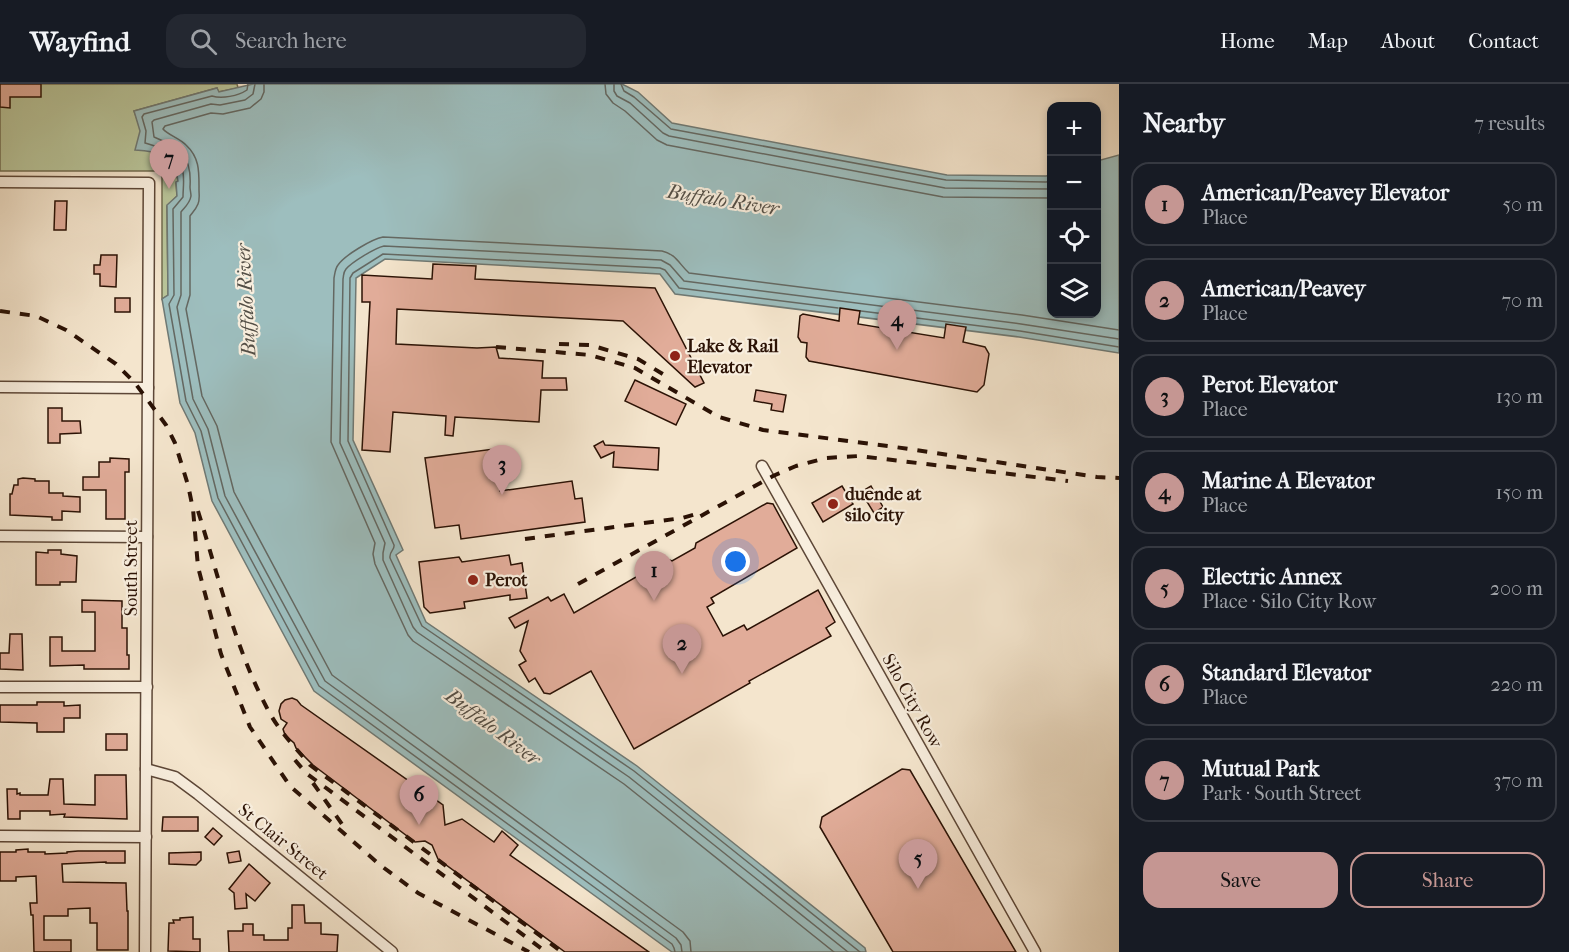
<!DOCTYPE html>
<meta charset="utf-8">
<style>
body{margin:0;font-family:"IM FELL French Canon",serif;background:#242831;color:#f1f3f6}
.controls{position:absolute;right:18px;top:18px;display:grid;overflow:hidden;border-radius:12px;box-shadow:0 3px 9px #0003}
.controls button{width:54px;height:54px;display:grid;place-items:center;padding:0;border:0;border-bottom:2px solid #363941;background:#171b24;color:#f1f3f6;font:30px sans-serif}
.you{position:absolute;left:736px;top:478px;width:21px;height:21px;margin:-15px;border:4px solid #fff;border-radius:50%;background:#1a73e8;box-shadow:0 0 0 9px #1a73e833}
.badge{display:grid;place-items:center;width:39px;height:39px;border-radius:50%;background:#c59692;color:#111;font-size:20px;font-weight:700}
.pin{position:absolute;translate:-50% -50px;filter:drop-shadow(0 2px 3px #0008)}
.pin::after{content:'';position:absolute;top:32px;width:21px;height:18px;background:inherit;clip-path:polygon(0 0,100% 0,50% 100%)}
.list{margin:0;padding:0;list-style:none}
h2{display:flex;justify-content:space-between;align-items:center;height:78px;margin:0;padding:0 24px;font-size:26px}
h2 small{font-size:20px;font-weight:400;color:#9ea1a6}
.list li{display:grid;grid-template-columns:39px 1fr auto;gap:18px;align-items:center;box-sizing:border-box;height:84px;margin:0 12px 12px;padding:0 12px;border:2px solid #363941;border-radius:18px}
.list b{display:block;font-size:22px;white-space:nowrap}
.list p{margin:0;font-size:20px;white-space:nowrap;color:#9ea1a6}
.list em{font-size:20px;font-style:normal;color:#9ea1a6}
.actions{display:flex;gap:12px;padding:18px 24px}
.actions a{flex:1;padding:14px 0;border:2px solid #c59692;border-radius:18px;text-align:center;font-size:21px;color:#c59692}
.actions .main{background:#c59692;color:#111}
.icon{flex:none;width:33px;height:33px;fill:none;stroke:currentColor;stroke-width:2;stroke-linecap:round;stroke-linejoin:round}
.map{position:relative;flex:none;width:1119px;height:868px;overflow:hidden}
header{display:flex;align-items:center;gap:36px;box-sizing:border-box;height:84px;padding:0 30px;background:#171b24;border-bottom:2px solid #363941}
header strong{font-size:28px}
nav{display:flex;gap:33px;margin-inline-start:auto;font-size:21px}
.search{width:420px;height:54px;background:#242831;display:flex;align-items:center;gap:15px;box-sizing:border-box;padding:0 21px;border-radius:18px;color:#9ea1a6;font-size:22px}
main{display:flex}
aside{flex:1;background:#171b24}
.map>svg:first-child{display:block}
.green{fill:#b9c59a;stroke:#726c50;stroke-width:1.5}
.water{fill:#9dbebe;stroke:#6f7974;stroke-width:1.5}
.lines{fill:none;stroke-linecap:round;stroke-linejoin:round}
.shore{stroke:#646862;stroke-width:1.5}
.building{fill:#e1ac99;stroke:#2b1205;stroke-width:1.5}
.street-casing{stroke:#5d4737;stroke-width:13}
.street{stroke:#f8eede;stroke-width:10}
.rail{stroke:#2b1205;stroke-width:4;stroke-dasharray:10 10;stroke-linecap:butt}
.poi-dot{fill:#8f2418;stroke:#f8eede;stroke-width:2}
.labels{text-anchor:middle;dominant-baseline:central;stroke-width:4.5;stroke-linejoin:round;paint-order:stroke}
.poi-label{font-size:18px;font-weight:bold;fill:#2b1205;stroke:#f8eede;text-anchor:start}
.street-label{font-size:18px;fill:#2b1205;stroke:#f8eede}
.water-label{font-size:20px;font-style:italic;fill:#534e46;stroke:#f8eede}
</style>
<header>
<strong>Wayfind</strong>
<div class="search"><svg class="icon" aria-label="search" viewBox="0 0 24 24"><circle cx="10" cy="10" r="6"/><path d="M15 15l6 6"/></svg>Search here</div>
<nav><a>Home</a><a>Map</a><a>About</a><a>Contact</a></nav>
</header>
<main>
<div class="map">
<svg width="1119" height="868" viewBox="0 0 1119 868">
<rect width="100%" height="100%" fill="#f4e5cd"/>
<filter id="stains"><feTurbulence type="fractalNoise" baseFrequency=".00333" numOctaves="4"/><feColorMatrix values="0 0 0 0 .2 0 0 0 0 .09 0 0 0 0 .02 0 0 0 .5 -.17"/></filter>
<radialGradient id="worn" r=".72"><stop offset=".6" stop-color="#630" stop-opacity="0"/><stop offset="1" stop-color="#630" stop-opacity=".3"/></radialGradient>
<path class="green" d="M0,0H237L238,4L218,8L217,4L134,27L149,66C168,72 176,77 178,97L176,99L177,112L167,122L168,211L162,215V87H0Z"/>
<path class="water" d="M253,0H622L638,8L672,39L947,91L1046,92L1051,91L1052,230H1096L1097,77L1119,71V269L1019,253L675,210L660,190L385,175L356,194L353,356L403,466L396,471L426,538L637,682L865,864L866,868H672L314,607L212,417L195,349L180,319L162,215L168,211L167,121L177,112L176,98L178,97C175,72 159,67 135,66L140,47L134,27L217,4L219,8Z"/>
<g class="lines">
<g class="shore">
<path d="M248,0L247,6C238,12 222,15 212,12L144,30L142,33L146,47L145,59C158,63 178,68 182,84C185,93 183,103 183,113L173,125L174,211L169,220L186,317L201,347L218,414L319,602L672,860L674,864L675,868"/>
<path d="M255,0L253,10L245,16L220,21L211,20L154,36L152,38L154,53C181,64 192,72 190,103C190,106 191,109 191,112C190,119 185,123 181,128V211L177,223L193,315L208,345L225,412L325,597L676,854L681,861L682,868"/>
<path d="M264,0V8L261,15L250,24L223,30L211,29L165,42L163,45C168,51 179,54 186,61C200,74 199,88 199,106C199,111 200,115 198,120C196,125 193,128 190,132V211L186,225L202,312L217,342L234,408L332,591L683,848L690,857L691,868"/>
<polyline points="605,0 606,10 613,19 625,27 657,56 667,61 943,113 1052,114"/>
<polyline points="614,0 614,7 617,12 630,19 663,49 669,52 945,104 1052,105"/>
<polyline points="621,0 624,7 634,13 671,45 946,96 1046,98 1052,97"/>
<path d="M838,224L679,204L665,186L660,184L383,170L353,189L350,194L348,357L394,461C395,466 389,467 390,474L422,542L634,687L860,868"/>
<polyline points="861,227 1020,247 1119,263"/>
<path d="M834,868L624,700L413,557L408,551L375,480L373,470L375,459L331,358L334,194C335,189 335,185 338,181C345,171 372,155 383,153L662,167C676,170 679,180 689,189L1022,231L1119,246"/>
<path d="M848,868L629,693L417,548L413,543L383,476V469L385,459L340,359L343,195C344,190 343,189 346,185C352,178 375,164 384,162L661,176L670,181L684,197L1021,240L1119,255"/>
</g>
</g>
<g class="building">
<polygon points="0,0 41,0 41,13 10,13 10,24 0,23"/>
<polygon points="55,117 67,117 66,146 54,146"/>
<polygon points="101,171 117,171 116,203 100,202 100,190 94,190 94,181 100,181"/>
<polygon points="433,180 476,182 475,195 655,204 704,299 695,303 623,237 397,225 396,260 477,264 496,263 499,274 543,277 542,294 566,294 567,306 541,306 539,338 455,333 453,352 445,351 446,332 393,328 390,368 362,366 370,218 362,218 362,191 432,195"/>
<rect x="115" y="214" width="15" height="14"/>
<polygon points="840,224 860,227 858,240 944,254 946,240 966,243 963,258 985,263 989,270 984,301 977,308 809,277 806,273 807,259 801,258 798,253 800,232 803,230 839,237"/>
<polygon points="635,296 686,320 676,341 625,317"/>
<polygon points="756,306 786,311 783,328 771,326 772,320 754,317"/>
<polygon points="48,324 62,324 62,337 80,337 81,349 60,350 60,359 48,359"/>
<polygon points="603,357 605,361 659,364 658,386 613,383 614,368 601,374 594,362"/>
<polygon points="494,365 500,407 572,397 575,415 582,414 585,438 461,455 459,441 435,444 425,374"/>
<polygon points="110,374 129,375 129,388 125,388 125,435 106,435 106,406 83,406 83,393 99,393 99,378 110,378"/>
<polygon points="23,394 35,395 35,397 49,397 49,409 63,409 63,412 80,413 80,428 62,427 62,436 52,436 52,433 10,431 10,410 12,410 14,401 18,401 18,395"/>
<polygon points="842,402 853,420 823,438 812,419"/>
<polygon points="871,402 883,423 874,429 861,408"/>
<polygon points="767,419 773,420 797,464 711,514 714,519 707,523 723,552 744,541 747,546 818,506 835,538 826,544 831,552 749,597 750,599 634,665 591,587 550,610 544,609 535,594 529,598 519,581 526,577 520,567 528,537 515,544 509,534 548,513 551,517 564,510 574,529 667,475 672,477 695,464 696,459"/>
<polygon points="48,466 61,466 61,470 77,472 76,498 60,498 60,501 36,501 36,468 48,469"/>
<polygon points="509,471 511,481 522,479 527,514 510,516 510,511 464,518 465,524 430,529 424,523 419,478 459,473 462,478"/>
<polygon points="82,516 122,517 122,544 127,544 127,571 129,571 129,585 84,585 84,581 50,582 50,553 62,553 62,567 95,567 95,528 82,528"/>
<polygon points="10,550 22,550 23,586 0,585 0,569 9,569"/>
<polygon points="292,614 297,616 301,621 443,721 445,741 462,735 494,758 502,747 518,761 510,771 649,868 565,868 438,775 432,761 425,757 415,758 313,681 296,664 294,659 285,651 283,645 287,639 281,635 279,627 281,620 285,616"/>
<polygon points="37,618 64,618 64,622 80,621 80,634 64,634 64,648 37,648 37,639 0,638 0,621 37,621"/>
<rect x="106" y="650" width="21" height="16"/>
<polygon points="902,685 910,686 1016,868 893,868 820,743 822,733"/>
<polygon points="95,691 126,691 127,735 64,733 65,730 50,731 50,727 20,727 20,735 8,735 7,705 17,705 17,710 20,709 20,711 48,711 50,695 63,695 64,720 95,721"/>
<polygon points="163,733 198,733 198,747 162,747"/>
<polygon points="213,744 222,752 214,761 205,753"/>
<polygon points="28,765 28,768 45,768 45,770 67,769 67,768 78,767 125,767 125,779 106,779 106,778 62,780 63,798 126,799 127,827 128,827 128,866 97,866 97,839 90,839 90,824 68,825 68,832 44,832 44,856 71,856 71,868 34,868 33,831 31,831 30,819 37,819 36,792 16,793 16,797 0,797 0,768 16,768 16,766"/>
<polygon points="239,767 241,777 229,779 227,769"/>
<polygon points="201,768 201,776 196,781 169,780 169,769"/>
<polygon points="249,780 270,799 255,817 246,810 247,824 235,825 234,809 229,805"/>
<polygon points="292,821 304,821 305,839 321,839 321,850 338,851 337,868 229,868 228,847 243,847 243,840 253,840 253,851 264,851 264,856 288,856 288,844 292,844"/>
<polygon points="193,833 193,855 200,855 200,868 168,867 169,839 174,839 173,836 180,836 180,834"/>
</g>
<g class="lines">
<g class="street-casing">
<g id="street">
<polyline points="0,98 149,99 145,868"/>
<polyline points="0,303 148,304"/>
<polyline points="762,382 1035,868"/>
<polyline points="0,452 147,453"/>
<polyline points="0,603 147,603"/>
<polyline points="146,685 175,693 198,710 392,868"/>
<polyline points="0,752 146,753"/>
</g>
</g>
<use href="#street" class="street"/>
<g class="rail">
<polyline points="0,227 36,232 66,246 116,280 135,299 166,341 175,359 188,401 193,425 198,483 221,570 250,643 290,702 380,781 418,809 529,868"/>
<polyline points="559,260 590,261 638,275 671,295"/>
<polyline points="496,263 590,271 635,284 719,333 763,346 895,363 1097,393 1119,394"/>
<path d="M198,427C219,494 235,564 268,626C279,647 295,663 310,681L562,868"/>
<polyline points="525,455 682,434 696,430"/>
<polyline points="578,500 773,392 796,382 826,374 859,372 1068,397"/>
<polyline points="295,676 306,689 546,868"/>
<polyline points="313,699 344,743"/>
</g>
</g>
<g class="poi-dot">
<circle cx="675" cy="272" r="6"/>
<circle cx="833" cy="420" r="6"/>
<circle cx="473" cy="496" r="6"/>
</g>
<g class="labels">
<g class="poi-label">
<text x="687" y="262">Lake &amp; Rail<tspan x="687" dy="21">Elevator</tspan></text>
<text x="845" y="410">duende at<tspan x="845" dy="21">silo city</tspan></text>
<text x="485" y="496">Perot</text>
</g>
<g class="street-label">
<text transform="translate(131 484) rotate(-90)">South Street</text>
<text transform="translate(912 617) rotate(61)">Silo City Row</text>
<text transform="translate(283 758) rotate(39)">St Clair Street</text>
</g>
<g class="water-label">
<text transform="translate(723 116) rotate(9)">Buffalo River</text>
<text transform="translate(246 216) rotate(-93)">Buffalo River</text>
<text transform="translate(493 643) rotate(37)">Buffalo River</text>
</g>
</g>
<rect width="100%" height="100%" filter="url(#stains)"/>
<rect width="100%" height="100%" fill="url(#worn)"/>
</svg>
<div class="controls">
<button>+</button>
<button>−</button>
<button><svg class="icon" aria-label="locate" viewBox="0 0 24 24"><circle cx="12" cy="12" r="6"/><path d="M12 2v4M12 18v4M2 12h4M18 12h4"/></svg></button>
<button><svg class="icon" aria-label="layers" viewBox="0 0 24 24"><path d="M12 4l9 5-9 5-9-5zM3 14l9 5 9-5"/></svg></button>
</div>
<div class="you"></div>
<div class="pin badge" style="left:654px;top:517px">1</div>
<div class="pin badge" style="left:682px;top:590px">2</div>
<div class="pin badge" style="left:502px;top:411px">3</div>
<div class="pin badge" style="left:897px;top:266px">4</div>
<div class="pin badge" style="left:918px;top:805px">5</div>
<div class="pin badge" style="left:419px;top:741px">6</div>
<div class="pin badge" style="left:169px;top:105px">7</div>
</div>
<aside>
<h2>Nearby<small>7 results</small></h2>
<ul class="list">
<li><span class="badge">1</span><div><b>American/Peavey Elevator</b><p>Place</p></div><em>50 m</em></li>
<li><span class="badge">2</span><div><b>American/Peavey</b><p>Place</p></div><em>70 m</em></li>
<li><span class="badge">3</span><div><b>Perot Elevator</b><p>Place</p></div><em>130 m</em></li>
<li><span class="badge">4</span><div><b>Marine A Elevator</b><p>Place</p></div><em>150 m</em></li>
<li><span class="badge">5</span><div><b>Electric Annex</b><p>Place · Silo City Row</p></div><em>200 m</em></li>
<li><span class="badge">6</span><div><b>Standard Elevator</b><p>Place</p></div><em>220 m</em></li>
<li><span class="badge">7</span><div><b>Mutual Park</b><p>Park · South Street</p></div><em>370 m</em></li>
</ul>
<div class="actions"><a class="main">Save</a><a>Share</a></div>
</aside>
</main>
